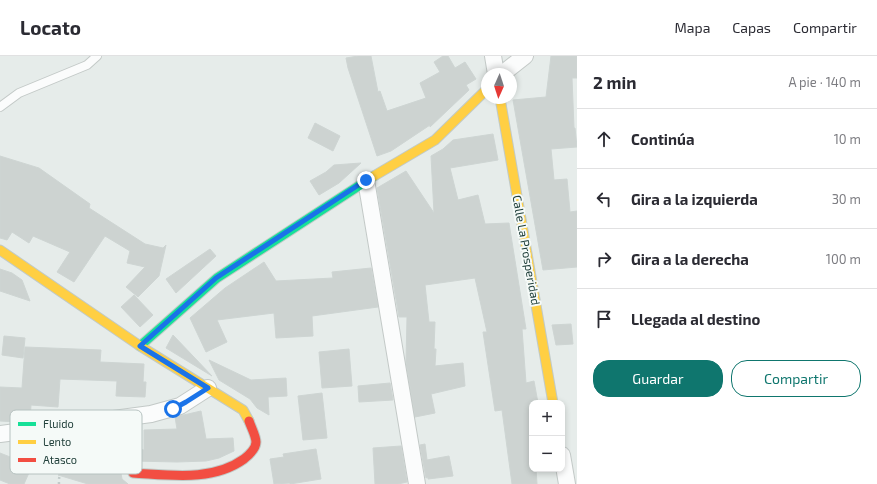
<!DOCTYPE html>
<html lang="es">
<meta charset="utf-8">
<style>
body{margin:0;font-family:"Exo 2",sans-serif;background:#f2f2f3;color:#2b2b33}
.controls{position:absolute;right:12px;bottom:12px;display:grid;overflow:hidden;border-radius:8px;box-shadow:0 2px 6px #0003}
.controls button{width:36px;height:36px;display:grid;place-items:center;padding:0;border:0;border-bottom:1px solid #e1e1e2;background:#fff;color:#2b2b33;font:20px sans-serif}
.compass{position:absolute;left:481px;top:12px;width:36px;height:36px;border-radius:50%;background:#fff;box-shadow:0 2px 6px #0003;rotate:183deg}
.stop{position:absolute;width:12px;height:12px;margin:-9px;border:3px solid #1a73e8;border-radius:50%;background:#fff}
.stop.end{background:#1a73e8;border-color:#fff;box-shadow:0 1px 4px #0008}
.list{margin:0;padding:0;list-style:none}
h2{display:flex;justify-content:space-between;align-items:center;height:52px;margin:0;padding:0 16px;font-size:17px}
h2 small{font-size:13px;font-weight:400;color:#7c7c81}
.list li{display:grid;grid-template-columns:26px 1fr auto;gap:12px;align-items:center;box-sizing:border-box;height:60px;padding:0 16px;border-top:1px solid #e1e1e2}
.list b{display:block;font-size:15px;white-space:nowrap}
.list em{font-size:13px;font-style:normal;color:#7c7c81}
.actions{display:flex;gap:8px;padding:12px 16px}
.actions a{flex:1;padding:9px 0;border:1px solid #0f766e;border-radius:16px;text-align:center;font-size:14px;color:#0f766e}
.actions .main{background:#0f766e;color:#fff}
.icon{flex:none;width:22px;height:22px;fill:none;stroke:currentColor;stroke-width:2;stroke-linecap:round;stroke-linejoin:round}
.map{position:relative;flex:none;width:577px;height:428px;overflow:hidden}
header{display:flex;align-items:center;gap:24px;box-sizing:border-box;height:56px;padding:0 20px;background:#fff;border-bottom:1px solid #e1e1e2}
header strong{font-size:19px}
nav{display:flex;gap:22px;margin-inline-start:auto;font-size:14px}
main{display:flex}
aside{flex:1;background:#fff}
.map>svg:first-child{display:block}
.building{fill:#cdd3d1;stroke:#ced5d3}
.lines{fill:none;stroke-linecap:round;stroke-linejoin:round}
.lane-casing{stroke:#c3c9c7;stroke-width:10}
.street-casing{stroke:#c3c9c7;stroke-width:18}
.fast-casing{stroke:#c1cac7;stroke-width:11}
.slow-casing{stroke:#c1cac7;stroke-width:11}
.jam-casing{stroke:#c1cac7;stroke-width:11}
.path{stroke:#c2cbca;stroke-width:2.5;stroke-dasharray:2 3;stroke-linecap:butt}
.lane{stroke:#fbfcfc;stroke-width:8}
.street{stroke:#fbfcfc;stroke-width:16}
.fast{stroke:#16e098;stroke-width:9}
.slow{stroke:#ffcf43;stroke-width:9}
.jam{stroke:#f24e42;stroke-width:9}
.route{stroke:#1a73e8;stroke-width:5}
.labels{text-anchor:middle;dominant-baseline:central;stroke-width:4;stroke-linejoin:round;paint-order:stroke}
.street-label{font-size:12px;fill:#22413c;stroke:#f5faf8}
.key{fill:#f5faf8;stroke:#b6c2c0;stroke-width:1}
.key-label{font-size:11px;fill:#22413c}
</style>
<header>
<strong>Locato</strong>
<nav><a>Mapa</a><a>Capas</a><a>Compartir</a></nav>
</header>
<main>
<div class="map">
<svg width="577" height="428" viewBox="0 0 577 428">
<rect width="100%" height="100%" fill="#e6ecea"/>
<g class="building">
<polygon points="358,0 371,0 378,36 380,35 387,55 426,42 420,27 440,16 434,6 443,0 448,0 455,12 465,6 476,23 466,29 469,34 430,71 430,69 391,95 377,100 348,12 346,2"/>
<polygon points="551,0 577,0 577,22 572,22 574,72 575,72 577,91 551,93 554,124 567,123 570,156 577,155 577,211 543,214 513,44 546,41"/>
<polygon points="315,67 340,80 333,95 308,82"/>
<polygon points="493,78 498,104 450,112 458,144 478,139 485,168 509,167 526,273 522,273 526,327 534,325 538,347 532,347 532,413 536,413 537,428 512,428 502,354 495,355 483,276 487,276 475,222 425,229 429,266 435,266 434,293 436,293 435,310 463,307 465,330 431,338 435,357 415,361 406,306 407,261 399,261 377,132 406,115 434,157 431,100 443,93 453,84"/>
<polygon points="0,100 39,112 90,148 89,152 145,188 163,192 166,189 159,220 138,241 126,231 145,211 127,207 130,195 105,180 74,226 57,216 70,196 33,180 29,187 12,176 7,184 0,182"/>
<polygon points="361,107 339,127 319,139 310,125 326,116 334,109"/>
<polygon points="210,193 216,200 176,237 166,223"/>
<polygon points="264,206 276,225 333,222 332,216 371,212 378,251 312,260 313,280 276,282 274,257 217,264 227,286 206,296 190,262 225,232"/>
<polygon points="0,213 12,217 22,224 30,245 0,235"/>
<polygon points="134,239 153,259 140,271 121,251"/>
<polygon points="571,268 573,288 556,289 552,269"/>
<polygon points="173,279 212,320 166,292"/>
<polygon points="4,280 25,282 23,302 2,299"/>
<polygon points="25,291 101,294 100,306 144,308 143,326 146,326 145,341 116,340 117,325 60,323 58,351 31,349 30,364 17,366 0,365 0,331 22,332"/>
<polygon points="349,293 352,330 322,332 319,296"/>
<polygon points="209,304 251,324 286,322 287,340 268,341 269,359 257,352 250,343 219,324"/>
<polygon points="390,327 393,344 359,346 358,330"/>
<polygon points="322,337 327,382 303,384 298,340"/>
<polygon points="201,355 206,383 233,382 234,395 219,402 206,405 177,406 134,405 128,406 122,411 121,417 122,423 128,428 88,428 58,419 86,410 86,388 118,388 144,394 144,374 177,373 175,361"/>
<polygon points="42,382 41,407 23,406 32,410 24,428 10,428 0,424 0,397 23,406 24,384"/>
<polygon points="425,388 427,404 449,400 453,420 428,423 428,421 426,422 420,389"/>
<polygon points="401,390 407,426 398,428 375,428 373,392"/>
<polygon points="316,393 321,423 290,428 290,427 274,428 270,403 284,401 283,398"/>
</g>
<g class="lines">
<g class="lane-casing">
<polyline id="lane" points="0,51 19,37 87,9 97,0"/>
</g>
<g class="street-casing">
<g id="street">
<polyline points="493,0 496,18"/>
<polyline points="502,18 525,0"/>
<polyline points="366,124 417,428"/>
<polyline points="0,378 151,358 180,350 208,332"/>
<polyline points="562,399 567,428"/>
</g>
</g>
<g class="fast-casing">
<polyline id="fast" points="140,290 217,222 374,120"/>
</g>
<g class="slow-casing">
<g id="slow">
<polyline points="500,42 553,347"/>
<polyline points="374,120 435,84 487,33"/>
<polyline points="0,194 140,290 243,354 249,365"/>
</g>
</g>
<g class="jam-casing">
<path id="jam" d="M133,417C170,419 212,426 244,403C249,399 256,393 256,386C256,380 251,371 249,365"/>
</g>
<path class="path" d="M59,428C57,397 96,409 113,413"/>
<use href="#lane" class="lane"/>
<use href="#street" class="street"/>
<use href="#fast" class="fast"/>
<use href="#slow" class="slow"/>
<use href="#jam" class="jam"/>
</g>
<g class="lines">
<polyline class="route" points="173,353 186,346 208,332 140,290 216,222 366,124"/>
</g>
<g class="labels">
<g class="street-label">
<text transform="translate(527 194) rotate(80)">Calle La Prosperidad</text>
</g>
</g>
<rect x="10" y="354" width="132" height="64" rx="6" class="key"/>
<rect x="18" y="366" width="18" height="4" fill="#16e098"/>
<rect x="18" y="384" width="18" height="4" fill="#ffcf43"/>
<rect x="18" y="402" width="18" height="4" fill="#f24e42"/>
<g class="key-label">
<text x="43" y="372">Fluido</text>
<text x="43" y="390">Lento</text>
<text x="43" y="408">Atasco</text>
</g>
</svg>
<div class="controls">
<button>+</button>
<button>−</button>
</div>
<svg class="compass" viewBox="-18 -18 36 36"><path d="M0-13l5 13h-10z" fill="#e53935"/><path d="M0 13l5-13h-10z" fill="#7c7c81"/></svg>
<div class="stop" style="left:173px;top:353px"></div>
<div class="stop end" style="left:366px;top:124px"></div>
</div>
<aside>
<h2>2 min<small>A pie · 140 m</small></h2>
<ul class="list">
<li><svg class="icon" aria-label="ahead" viewBox="0 0 24 24"><path d="M12 20V5M6 11l6-6 6 6"/></svg><div><b>Continúa</b></div><em>10 m</em></li>
<li><svg class="icon" aria-label="left" viewBox="0 0 24 24"><path d="M17 20v-9H6M10 6l-5 5 5 5"/></svg><div><b>Gira a la izquierda</b></div><em>30 m</em></li>
<li><svg class="icon" aria-label="right" viewBox="0 0 24 24"><path d="M7 20v-9h11M14 6l5 5-5 5"/></svg><div><b>Gira a la derecha</b></div><em>100 m</em></li>
<li><svg class="icon" aria-label="arrive" viewBox="0 0 24 24"><path d="M6 21V4h12l-3 4 3 4H6"/></svg><div><b>Llegada al destino</b></div></li>
</ul>
<div class="actions"><a class="main">Guardar</a><a>Compartir</a></div>
</aside>
</main>
